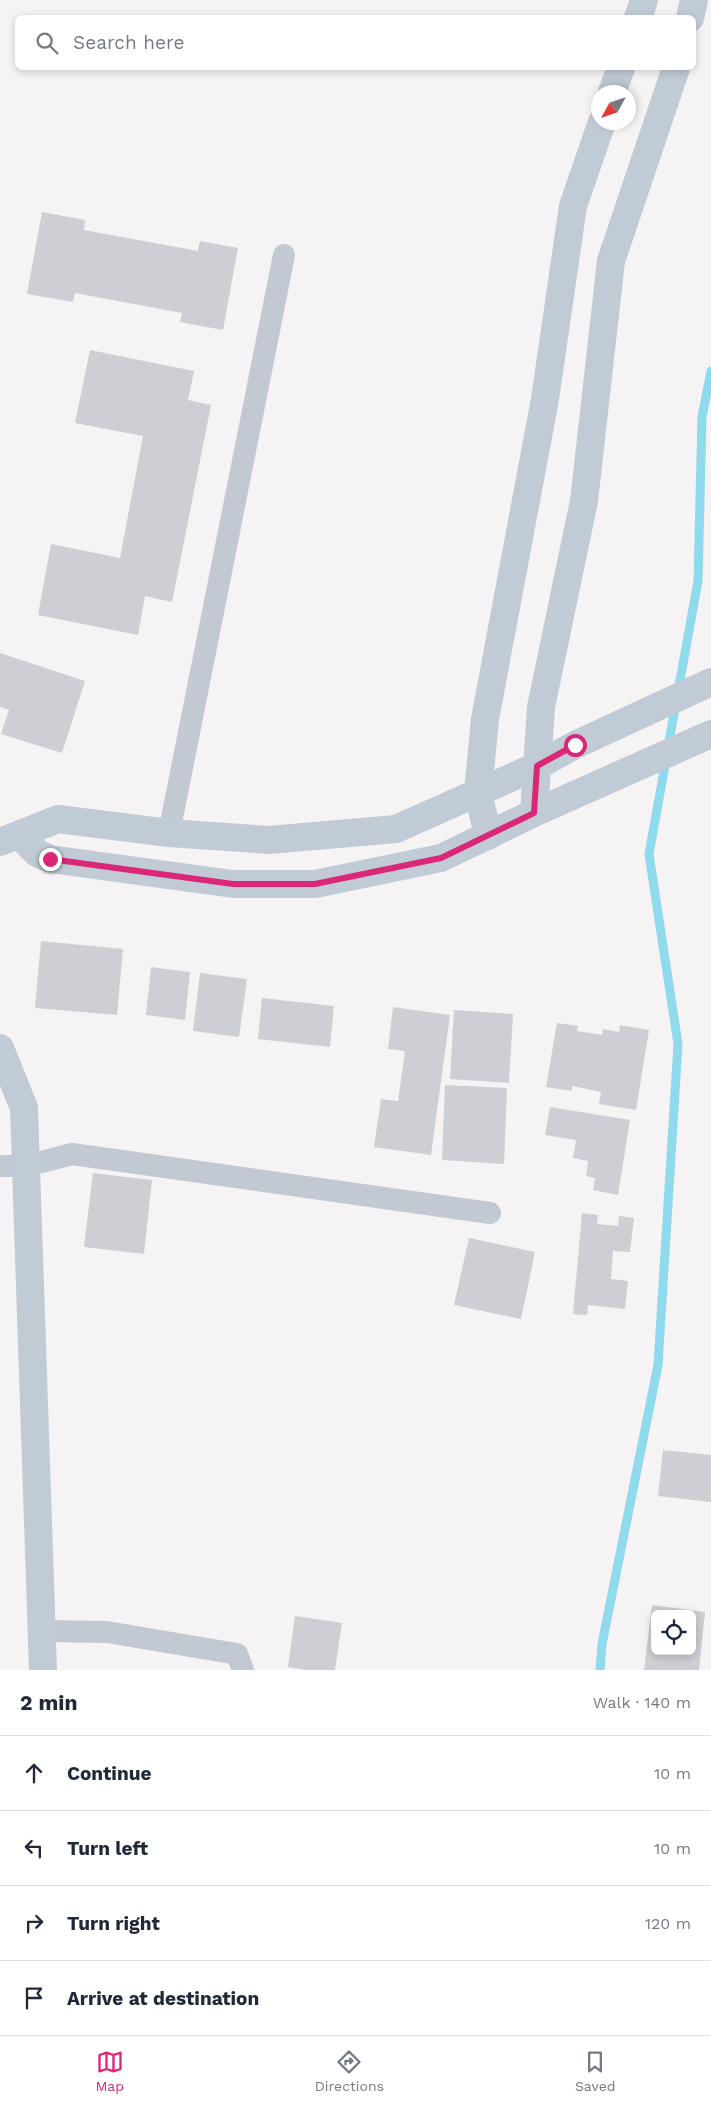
<!DOCTYPE html>
<meta charset="utf-8">
<style>
body{margin:0;font-family:"Work Sans",sans-serif;background:#f6f6f7;color:#1f2937}
.controls{position:absolute;right:15px;bottom:15px;display:grid;overflow:hidden;border-radius:8px;box-shadow:0 2px 8px #0003}
.controls button{width:45px;height:45px;display:grid;place-items:center;padding:0;border:0;border-bottom:1px solid #e0e1e3;background:#fff;color:#1f2937;font:25px sans-serif}
.compass{position:absolute;left:591px;top:85px;width:45px;height:45px;border-radius:50%;background:#fff;box-shadow:0 2px 8px #0003;rotate:230deg}
.stop{position:absolute;width:15px;height:15px;margin:-11px;border:4px solid #db2777;border-radius:50%;background:#fff}
.stop.end{background:#db2777;border-color:#fff;box-shadow:0 1px 5px #0008}
.list{margin:0;padding:0;list-style:none}
h2{display:flex;justify-content:space-between;align-items:center;height:65px;margin:0;padding:0 20px;font-size:21px}
h2 small{font-size:16px;font-weight:400;color:#747a83}
.list li{display:grid;grid-template-columns:32px 1fr auto;gap:15px;align-items:center;box-sizing:border-box;height:75px;padding:0 20px;border-top:1px solid #e0e1e3}
.list b{display:block;font-size:19px;white-space:nowrap}
.list em{font-size:16px;font-style:normal;color:#747a83}
.icon{flex:none;width:28px;height:28px;fill:none;stroke:currentColor;stroke-width:2;stroke-linecap:round;stroke-linejoin:round}
.map{position:relative;flex:none;width:711px;height:1670px;overflow:hidden}
.search{position:absolute;background:#fff;box-shadow:0 2px 8px #0003;left:15px;right:15px;top:15px;height:55px;display:flex;align-items:center;gap:12px;box-sizing:border-box;padding:0 18px;border-radius:8px;color:#747a83;font-size:19px}
.sheet{height:365px;background:#fff}
nav{display:flex;justify-content:space-around;align-items:center;box-sizing:border-box;height:70px;border-top:1px solid #e0e1e3;background:#fff;font-size:14px;color:#747a83}
nav a{display:grid;justify-items:center;gap:2px}
nav .on{color:#db2777}
.map>svg:first-child{display:block}
.lines{fill:none;stroke-linecap:round;stroke-linejoin:round}
.stream{stroke:#90daee;stroke-width:9}
.building{fill:#cdcfd5;fill-rule:evenodd}
.street{stroke:#c1cad2;stroke-width:22}
.secondary{stroke:#c1cbd6;stroke-width:28}
.route{stroke:#db2777;stroke-width:6}
</style>
<div class="map">
<svg width="711" height="1670" viewBox="0 0 711 1670">
<rect width="100%" height="100%" fill="#f5f3f3"/>
<g class="lines">
<g class="stream">
<polyline points="668,747 698,581 702,417 711,371"/>
<polyline points="600,1670 602,1644 658,1365 678,1044 649,854 666,760"/>
</g>
</g>
<g class="building">
<polygon points="42,212 85,220 84,230 198,251 200,241 238,248 223,330 180,322 182,313 75,293 73,302 27,294"/>
<polygon points="90,350 194,371 188,400 211,405 172,602 145,596 138,635 38,615 51,544 120,558 143,436 75,423"/>
<polygon points="0,653 85,681 62,753 1,734 9,710 0,707"/>
<polygon points="41,941 123,949 117,1015 35,1008"/>
<polygon points="151,967 190,972 185,1020 146,1015"/>
<polygon points="200,973 247,979 239,1037 193,1031"/>
<polygon points="262,998 334,1006 330,1047 258,1039"/>
<polygon points="393,1007 450,1015 431,1155 374,1147 381,1099 398,1101 405,1051 388,1049"/>
<polygon points="454,1010 513,1014 509,1083 450,1079"/>
<polygon points="557,1023 578,1026 577,1031 602,1035 603,1029 619,1032 620,1025 649,1030 636,1110 599,1104 601,1092 572,1086 572,1091 546,1087"/>
<polygon points="445,1085 507,1088 504,1164 442,1160"/>
<polygon points="550,1107 630,1120 618,1195 593,1190 595,1178 586,1176 588,1161 573,1158 576,1140 545,1135"/>
<polygon points="93,1173 152,1180 144,1254 84,1247"/>
<polygon points="582,1213 598,1215 597,1224 618,1226 619,1216 634,1218 630,1252 613,1251 611,1279 628,1281 625,1309 588,1305 587,1315 573,1314"/>
<polygon points="469,1238 535,1252 521,1319 454,1305"/>
<polygon points="663,1450 711,1455 711,1502 658,1496"/>
<path d="M652,1605L705,1612L699,1670H644ZM655,1614H692V1651H655Z"/>
<polygon points="295,1616 342,1623 335,1670 306,1670 288,1667"/>
</g>
<g class="lines">
<g class="street">
<polyline points="169,833 284,255"/>
<polyline points="0,1166 26,1166 72,1154 490,1213"/>
<polyline points="42,1631 107,1632 237,1654 243,1670"/>
</g>
<g class="secondary">
<polyline points="638,18 644,0"/>
<polyline points="690,18 694,0"/>
<polyline points="612,92 621,68"/>
<polyline points="534,813 541,707 584,501 611,261 676,68"/>
<polyline points="19,835 37,853 50,859 233,884 315,884 441,858 534,813 711,734"/>
<polyline points="488,836 478,792 485,719 545,399 573,206 602,122"/>
<polyline points="0,842 58,819 169,833 269,840 396,829 537,766 575,745 711,682"/>
<polyline points="0,1048 24,1108 43,1670"/>
</g>
</g>
<g class="lines">
<polyline class="route" points="50,859 233,884 315,884 441,858 534,813 537,766 575,745"/>
</g>
</svg>
<div class="controls">
<button><svg class="icon" aria-label="locate" viewBox="0 0 24 24"><circle cx="12" cy="12" r="6"/><path d="M12 2v4M12 18v4M2 12h4M18 12h4"/></svg></button>
</div>
<svg class="compass" viewBox="-18 -18 36 36"><path d="M0-13l5 13h-10z" fill="#e53935"/><path d="M0 13l5-13h-10z" fill="#747a83"/></svg>
<div class="stop" style="left:575px;top:745px"></div>
<div class="stop end" style="left:50px;top:859px"></div>
<div class="search"><svg class="icon" aria-label="search" viewBox="0 0 24 24"><circle cx="10" cy="10" r="6"/><path d="M15 15l6 6"/></svg>Search here</div>
</div>
<section class="sheet">
<h2>2 min<small>Walk · 140 m</small></h2>
<ul class="list">
<li><svg class="icon" aria-label="ahead" viewBox="0 0 24 24"><path d="M12 20V5M6 11l6-6 6 6"/></svg><div><b>Continue</b></div><em>10 m</em></li>
<li><svg class="icon" aria-label="left" viewBox="0 0 24 24"><path d="M17 20v-9H6M10 6l-5 5 5 5"/></svg><div><b>Turn left</b></div><em>10 m</em></li>
<li><svg class="icon" aria-label="right" viewBox="0 0 24 24"><path d="M7 20v-9h11M14 6l5 5-5 5"/></svg><div><b>Turn right</b></div><em>120 m</em></li>
<li><svg class="icon" aria-label="arrive" viewBox="0 0 24 24"><path d="M6 21V4h12l-3 4 3 4H6"/></svg><div><b>Arrive at destination</b></div></li>
</ul>
</section>
<nav>
<a class="on"><svg class="icon" aria-label="map" viewBox="0 0 24 24"><path d="M3 6l6-2 6 2 6-2v14l-6 2-6-2-6 2zM9 4v14M15 6v14"/></svg>Map</a>
<a><svg class="icon" aria-label="directions" viewBox="0 0 24 24"><path d="M12 3l9 9-9 9-9-9zM9 14v-3h6M13 9l2 2-2 2"/></svg>Directions</a>
<a><svg class="icon" aria-label="saved" viewBox="0 0 24 24"><path d="M7 4h10v16l-5-4-5 4z"/></svg>Saved</a>
</nav>
